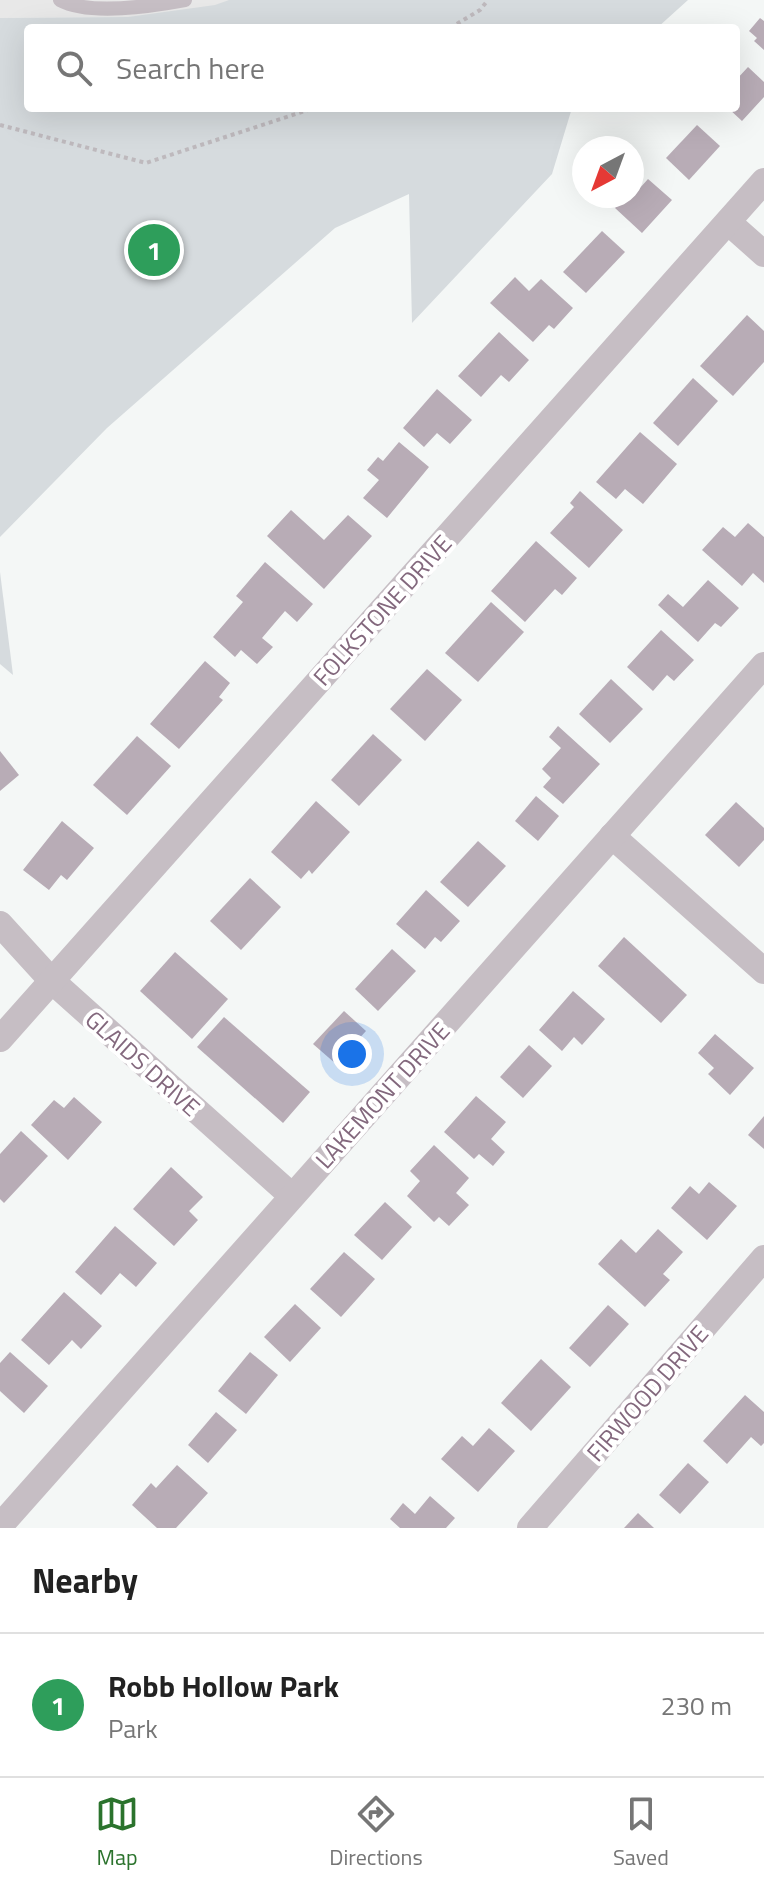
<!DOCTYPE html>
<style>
body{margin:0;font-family:"Titillium Web",sans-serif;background:#f6f6f6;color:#222}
.compass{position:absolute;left:572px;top:136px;width:72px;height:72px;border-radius:50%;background:#fff;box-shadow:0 8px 32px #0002;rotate:221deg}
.you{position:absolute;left:352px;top:1054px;width:28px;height:28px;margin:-20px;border:6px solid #fff;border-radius:50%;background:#1a73e8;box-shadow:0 0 0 12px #1a73e833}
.badge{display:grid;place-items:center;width:52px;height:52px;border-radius:50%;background:#2b732d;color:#fff;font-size:26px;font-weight:700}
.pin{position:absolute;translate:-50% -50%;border:4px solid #fff;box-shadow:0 2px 8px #0006}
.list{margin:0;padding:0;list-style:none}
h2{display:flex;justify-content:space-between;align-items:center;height:104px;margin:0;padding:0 32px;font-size:34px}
h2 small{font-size:26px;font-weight:400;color:#767676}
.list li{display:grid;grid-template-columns:52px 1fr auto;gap:24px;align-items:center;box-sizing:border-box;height:144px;padding:0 32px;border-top:2px solid #e0e0e0}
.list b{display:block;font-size:30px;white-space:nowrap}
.list p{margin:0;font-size:26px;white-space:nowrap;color:#767676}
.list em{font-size:26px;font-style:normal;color:#767676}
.icon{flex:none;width:44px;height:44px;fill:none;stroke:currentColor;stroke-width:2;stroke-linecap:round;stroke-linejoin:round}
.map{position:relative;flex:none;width:764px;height:1528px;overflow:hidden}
.search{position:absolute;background:#fff;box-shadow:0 8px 32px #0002;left:24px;right:24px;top:24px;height:88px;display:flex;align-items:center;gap:20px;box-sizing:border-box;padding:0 28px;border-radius:8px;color:#767676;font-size:30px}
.sheet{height:248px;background:#fff}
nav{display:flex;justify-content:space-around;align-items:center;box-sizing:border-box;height:112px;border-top:2px solid #e0e0e0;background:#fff;font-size:22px;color:#767676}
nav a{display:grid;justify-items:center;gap:4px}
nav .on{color:#2b732d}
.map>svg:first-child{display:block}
.built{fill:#e8e8e8}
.green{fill:#d6dbde}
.building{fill:#b8acb6}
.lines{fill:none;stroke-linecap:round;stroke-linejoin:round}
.path{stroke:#beb9bd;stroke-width:4;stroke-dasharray:4 4;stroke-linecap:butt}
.service{stroke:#c6bec4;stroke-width:14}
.minor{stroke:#c6bec4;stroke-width:26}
.labels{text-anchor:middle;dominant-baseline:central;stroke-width:8;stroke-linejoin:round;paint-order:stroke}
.street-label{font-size:24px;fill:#83687d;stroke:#fff}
</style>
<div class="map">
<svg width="764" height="1528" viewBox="0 0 764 1528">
<rect width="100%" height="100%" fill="#f4f7f6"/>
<polygon class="built" points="0,0 249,0 209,17 0,18"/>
<g class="green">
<polygon points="229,0 688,0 657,28 28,28 28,108 572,108 552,174 412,323 409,194 335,228 107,428 0,537 0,18 128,17 215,5"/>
<polygon points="0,572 13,675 0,664"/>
</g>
<g class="building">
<polygon points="760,18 764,21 764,50 754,41 757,38 749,31"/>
<polygon points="748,67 764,82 764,97 742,121 728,108 736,108 736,80"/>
<polygon points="697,125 720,146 689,180 666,158"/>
<polygon points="648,179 672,200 642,233 615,208 626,196 631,198"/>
<polygon points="602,231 625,252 586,293 563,272"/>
<polygon points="515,277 529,291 541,279 573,308 554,329 549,325 533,342 490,303"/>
<polygon points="747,315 764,331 764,362 733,396 700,366"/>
<polygon points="499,332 529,360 509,382 501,375 481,397 458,376"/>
<polygon points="693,378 718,401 678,446 653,423"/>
<polygon points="437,389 472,420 450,444 437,433 424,447 403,428"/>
<polygon points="640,432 677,464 643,504 625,489 616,499 596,482"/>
<polygon points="399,442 429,467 387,518 363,498 379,480 367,470 378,457 383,461"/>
<polygon points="580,491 623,530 589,568 550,533 574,507 570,503"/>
<polygon points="291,510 324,540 348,515 372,536 324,589 267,536"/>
<polygon points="748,523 764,537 764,583 753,573 742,586 702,550 723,527 735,537"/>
<polygon points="536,541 577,578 562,595 555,589 525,622 491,591"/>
<polygon points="265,562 313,604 297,622 285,611 262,638 273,647 257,664 241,650 235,657 213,637 243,602 236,596"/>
<polygon points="708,580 739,608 721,627 715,623 698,642 658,605 668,594 683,607"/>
<polygon points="491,602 524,632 478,682 445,653"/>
<polygon points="661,630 694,660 674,681 667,675 653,691 627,667"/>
<polygon points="205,661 230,683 219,697 223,700 179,749 150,724"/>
<polygon points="427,669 462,700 425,741 390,709"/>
<polygon points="611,679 643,709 610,743 579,714"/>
<polygon points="558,726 600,764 563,804 543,787 551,778 542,769 561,748 549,737"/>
<polygon points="373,734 402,760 359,806 331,780"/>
<polygon points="137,736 171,766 127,815 93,785"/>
<polygon points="0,751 19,775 0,791"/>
<polygon points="536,796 559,816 538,841 515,821"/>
<polygon points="316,801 350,832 312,874 309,870 301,879 271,852"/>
<polygon points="736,802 764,828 764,840 739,867 705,835"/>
<polygon points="62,821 94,848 67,880 61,875 49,890 23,870"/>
<polygon points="478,841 506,866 468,907 440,882"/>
<polygon points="250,878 281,907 241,950 210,921"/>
<polygon points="426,890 460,921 441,942 435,937 425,949 396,924"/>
<polygon points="624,937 687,995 661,1023 598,966"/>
<polygon points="392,949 416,971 378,1011 355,989"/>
<polygon points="175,952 228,999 192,1039 140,991"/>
<polygon points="573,991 605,1019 582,1045 574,1037 562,1051 539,1030"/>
<polygon points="344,1011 366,1031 336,1064 313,1044"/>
<polygon points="224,1017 310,1092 283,1123 197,1047"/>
<polygon points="715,1034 754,1068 730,1095 708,1074 714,1068 698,1053"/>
<polygon points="529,1045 552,1066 523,1098 500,1077"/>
<polygon points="476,1096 506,1122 491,1139 505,1152 493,1166 479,1154 474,1159 444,1132"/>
<polygon points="74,1097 102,1122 68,1160 31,1125 54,1100 64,1108"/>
<polygon points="764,1116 764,1149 748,1135"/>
<polygon points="21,1131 48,1156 4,1203 0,1199 0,1154"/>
<polygon points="434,1145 469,1178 456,1193 469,1205 449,1226 439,1217 434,1222 407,1196 420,1181 410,1171"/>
<polygon points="171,1167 203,1197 189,1211 198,1220 174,1246 133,1209"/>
<polygon points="709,1182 737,1206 707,1240 671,1208 690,1186 699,1194"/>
<polygon points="385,1202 412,1227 382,1260 354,1235"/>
<polygon points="115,1226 157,1263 136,1287 120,1273 101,1295 75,1272"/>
<polygon points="658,1229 683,1252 663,1274 670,1280 645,1307 598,1264 621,1239 636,1253"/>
<polygon points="344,1252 375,1279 341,1317 310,1289"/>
<polygon points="64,1292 102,1326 81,1349 72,1340 49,1365 21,1340"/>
<polygon points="295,1304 321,1328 290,1362 264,1337"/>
<polygon points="608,1305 629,1324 590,1367 569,1348"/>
<polygon points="10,1352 48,1386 24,1413 0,1391 0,1363"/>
<polygon points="250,1352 278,1375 246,1414 218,1391"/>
<polygon points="541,1359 571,1387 531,1431 501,1403"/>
<polygon points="745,1395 764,1412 764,1443 761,1446 751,1437 727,1464 703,1441"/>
<polygon points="216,1412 237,1430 208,1463 188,1445"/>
<polygon points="489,1428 515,1451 478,1492 441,1459 462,1436 473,1446"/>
<polygon points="688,1463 709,1482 680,1514 659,1495"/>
<polygon points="177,1465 208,1493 176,1528 157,1528 132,1505 151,1483 156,1488"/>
<polygon points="430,1496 455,1518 446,1528 400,1528 390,1519 403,1503 415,1514"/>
<polygon points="638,1513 654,1528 624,1528"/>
</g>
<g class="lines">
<g class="path">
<polyline points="450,28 480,10 488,0"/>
<polyline points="0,125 146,163 314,108"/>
</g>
<path class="service" d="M60,0C90,16 152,6 185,0"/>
<g class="minor">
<polyline points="728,222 764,254"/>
<polyline points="612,836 764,971"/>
<polyline points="0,924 52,981 292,1196"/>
<polyline points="0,1039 764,181"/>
<polyline points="0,1526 764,665"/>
<polyline points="530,1528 764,1258"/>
</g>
</g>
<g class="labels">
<g class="street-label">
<text transform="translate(382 610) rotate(-48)">FOLKSTONE DRIVE</text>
<text transform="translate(143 1063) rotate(42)">GLAIDS DRIVE</text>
<text transform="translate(382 1095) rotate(-48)">LAKEMONT DRIVE</text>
<text transform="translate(647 1393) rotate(-49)">FIRWOOD DRIVE</text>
</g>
</g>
</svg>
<svg class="compass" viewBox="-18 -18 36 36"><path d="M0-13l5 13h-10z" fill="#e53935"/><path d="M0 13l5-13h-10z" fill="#767676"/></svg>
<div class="you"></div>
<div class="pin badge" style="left:154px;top:250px;background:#2e9e5b">1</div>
<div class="search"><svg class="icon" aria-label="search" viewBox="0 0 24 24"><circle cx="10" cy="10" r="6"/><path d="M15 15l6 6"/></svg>Search here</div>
</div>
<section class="sheet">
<h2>Nearby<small></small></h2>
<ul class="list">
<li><span class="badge" style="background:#2e9e5b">1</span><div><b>Robb Hollow Park</b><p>Park</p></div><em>230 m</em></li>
</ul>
</section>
<nav>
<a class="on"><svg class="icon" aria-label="map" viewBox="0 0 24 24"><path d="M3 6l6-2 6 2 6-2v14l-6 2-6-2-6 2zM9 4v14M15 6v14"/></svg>Map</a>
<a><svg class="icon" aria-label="directions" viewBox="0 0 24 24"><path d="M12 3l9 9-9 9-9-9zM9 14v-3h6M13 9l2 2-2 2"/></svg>Directions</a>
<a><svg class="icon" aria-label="saved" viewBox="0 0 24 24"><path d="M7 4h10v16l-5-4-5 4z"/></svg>Saved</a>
</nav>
